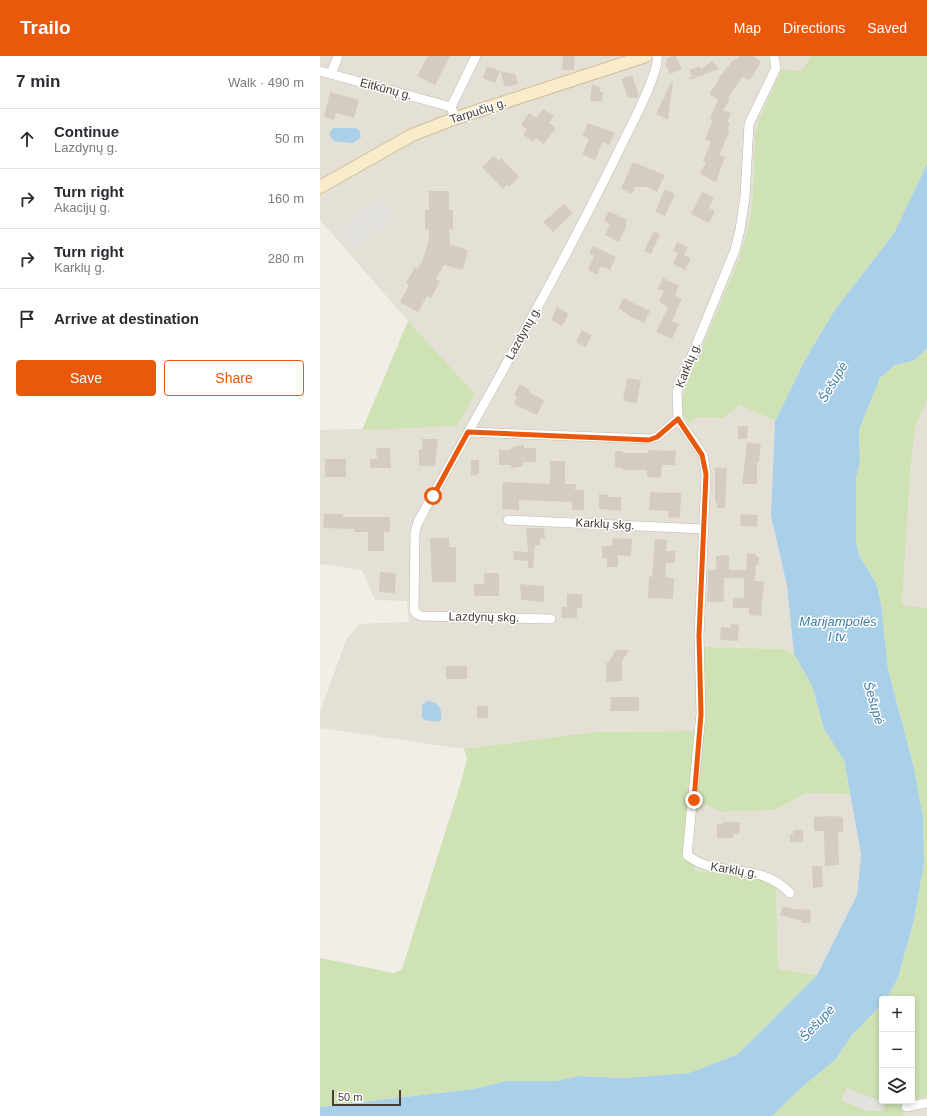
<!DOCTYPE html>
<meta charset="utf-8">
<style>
body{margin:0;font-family:Helvetica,sans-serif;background:#f2f2f3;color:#2b2b33}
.controls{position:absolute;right:12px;bottom:12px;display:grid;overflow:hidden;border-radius:4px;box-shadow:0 2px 6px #0003}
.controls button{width:36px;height:36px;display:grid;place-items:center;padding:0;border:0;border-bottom:1px solid #e1e1e2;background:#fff;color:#2b2b33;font:20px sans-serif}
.scale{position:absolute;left:12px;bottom:10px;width:69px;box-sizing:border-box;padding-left:4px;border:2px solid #443e37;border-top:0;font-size:11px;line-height:14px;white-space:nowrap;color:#443e37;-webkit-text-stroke:3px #fff;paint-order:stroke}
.stop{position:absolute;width:12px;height:12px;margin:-9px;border:3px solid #ea580c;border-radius:50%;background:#fff}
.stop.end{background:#ea580c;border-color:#fff;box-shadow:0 1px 4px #0008}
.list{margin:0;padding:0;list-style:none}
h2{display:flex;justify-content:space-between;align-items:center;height:52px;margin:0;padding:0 16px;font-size:17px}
h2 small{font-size:13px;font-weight:400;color:#7c7c81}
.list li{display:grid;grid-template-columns:26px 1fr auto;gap:12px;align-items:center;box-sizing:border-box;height:60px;padding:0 16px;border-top:1px solid #e1e1e2}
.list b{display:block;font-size:15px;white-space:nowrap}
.list p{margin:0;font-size:13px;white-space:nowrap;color:#7c7c81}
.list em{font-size:13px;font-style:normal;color:#7c7c81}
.actions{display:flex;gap:8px;padding:12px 16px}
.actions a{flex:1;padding:9px 0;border:1px solid #ea580c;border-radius:4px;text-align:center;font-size:14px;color:#ea580c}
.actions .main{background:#ea580c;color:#fff}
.icon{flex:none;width:22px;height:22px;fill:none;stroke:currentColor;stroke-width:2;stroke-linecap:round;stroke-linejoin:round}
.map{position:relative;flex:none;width:607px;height:1060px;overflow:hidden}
header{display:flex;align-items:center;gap:24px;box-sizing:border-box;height:56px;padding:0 20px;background:#ea580c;color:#fff}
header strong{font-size:19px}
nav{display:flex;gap:22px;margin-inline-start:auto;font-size:14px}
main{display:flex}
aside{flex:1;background:#fff}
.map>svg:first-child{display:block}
.residential{fill:#e5e0d6}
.green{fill:#cee2b4}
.parking{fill:#e3e1de}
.water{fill:#a9d0e8}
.building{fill:#d5ccc1}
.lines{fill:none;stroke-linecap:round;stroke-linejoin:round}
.minor-casing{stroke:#bfb8ae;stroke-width:10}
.secondary-casing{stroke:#cdbf9b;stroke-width:14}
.minor{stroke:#fff;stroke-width:9}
.secondary{stroke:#f9ecca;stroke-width:12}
.route{stroke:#ea580c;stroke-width:5}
.labels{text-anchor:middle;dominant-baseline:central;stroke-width:3;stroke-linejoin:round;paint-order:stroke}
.street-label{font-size:12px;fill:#443e37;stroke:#fff}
.water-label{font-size:13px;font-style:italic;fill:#3b7ba4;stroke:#fff}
</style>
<header>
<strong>Trailo</strong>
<nav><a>Map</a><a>Directions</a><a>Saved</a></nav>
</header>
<main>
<aside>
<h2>7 min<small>Walk · 490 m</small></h2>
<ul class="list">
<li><svg class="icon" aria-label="ahead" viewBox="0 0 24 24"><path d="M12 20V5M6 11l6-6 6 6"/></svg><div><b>Continue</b><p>Lazdynų g.</p></div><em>50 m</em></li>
<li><svg class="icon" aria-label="right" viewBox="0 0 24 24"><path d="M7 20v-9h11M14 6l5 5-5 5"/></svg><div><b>Turn right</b><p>Akacijų g.</p></div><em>160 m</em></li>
<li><svg class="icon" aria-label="right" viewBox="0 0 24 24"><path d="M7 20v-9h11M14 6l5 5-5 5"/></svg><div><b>Turn right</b><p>Karklų g.</p></div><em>280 m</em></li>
<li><svg class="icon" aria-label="arrive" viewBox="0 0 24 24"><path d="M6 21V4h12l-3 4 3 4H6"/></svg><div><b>Arrive at destination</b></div></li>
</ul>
<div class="actions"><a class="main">Save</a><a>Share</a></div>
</aside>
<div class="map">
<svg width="607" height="1060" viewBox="0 0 607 1060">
<rect width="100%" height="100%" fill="#f2eee7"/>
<g class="residential">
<polygon points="0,0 491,0 481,15 433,142 428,173 419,203 369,322 379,361 403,362 420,349 455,365 451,460 467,530 474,598 461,593 383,591 386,668 371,675 275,676 144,693 0,672 0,656 26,584 39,568 89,566 87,545 55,544 42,514 0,508 0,374 137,370 155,338 88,265 0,164"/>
<polygon points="607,344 607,552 582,549 590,418 595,371"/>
<polygon points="487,737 530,738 541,798 537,839 497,919 458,913 456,831 435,821 376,815 371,797 378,745 402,756 454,754"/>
<polygon points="607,1041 607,1060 583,1060 591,1045"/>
</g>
<g class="green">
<polygon points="491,0 607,0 607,108 574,177 514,255 485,304 455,365 420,349 403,362 379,361 368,367 363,358 362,343 369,322 419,203 428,173 433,142 435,79 439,64 462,13 481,15"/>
<polygon points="88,265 155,338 137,370 42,374"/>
<polygon points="607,293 607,344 595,371 590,418 582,549 607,552 607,1041 592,1044 592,943 566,943 578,922 593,868 604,808 603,761 594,712 568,613 561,547 556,527 539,499 536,485 536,422 540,404 539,374 560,322 575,309 593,305"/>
<polygon points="383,591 461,593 474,598 492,630 504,673 524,703 530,738 487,737 454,754 402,756 378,745 371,797 376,815 435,821 456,831 458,913 497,919 418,998 369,1017 305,1022 259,1020 236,1025 187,1025 153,1033 0,1051 0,902 74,917 82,913 141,726 147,702 144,693 275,676 371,675 386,668"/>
<polygon points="562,948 562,1045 591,1045 583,1060 452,1060 481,1032 516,1003 532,979"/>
</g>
<g class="parking">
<polygon points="60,143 74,163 33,192 19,173"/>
<polygon points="527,1032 565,1047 563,1055 546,1055 521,1044"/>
</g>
<g class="water">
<polygon points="13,72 35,72 39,74 41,81 33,87 14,85 9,78"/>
<polygon points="607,108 607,293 593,305 575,309 560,322 539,374 540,405 536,422 536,485 539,499 556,527 561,547 568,613 594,712 603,761 604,808 593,868 578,922 566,943 562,943 562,948 532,979 516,1003 481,1032 452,1060 0,1060 0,1051 153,1033 187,1025 236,1025 259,1020 305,1022 369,1017 418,998 497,919 537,839 541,798 524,704 504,673 492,630 474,598 467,530 451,460 455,365 485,304 514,255 574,177"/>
<path d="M108,645C118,645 123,654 121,664L118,666L104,664L102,661V648Z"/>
</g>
<g class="building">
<polygon points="108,0 130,0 115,29 97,20"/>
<polygon points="243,0 255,0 254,14 242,14"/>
<polygon points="352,0 356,0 362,13 350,18 345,7 348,6 346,3"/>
<polygon points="420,0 433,0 441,6 430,24 422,21 408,42 410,43 403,54 411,57 407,66 410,68 408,72 409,77 399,99 405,101 396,126 380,118 386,106 383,105 391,86 385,83 393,64 390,62 398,44 389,38 399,24 398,23 414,3 416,4"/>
<polygon points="392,5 399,13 370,24 369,22 372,20 369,14 380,10 381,13"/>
<polygon points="167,10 180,15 175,27 163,22"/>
<polygon points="180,15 195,18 198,28 185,31"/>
<polygon points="312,19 318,36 318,42 308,42 301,23"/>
<polygon points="352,24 353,25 348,64 336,58"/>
<polygon points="272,29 280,31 280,36 283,36 282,46 270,45"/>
<polygon points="10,36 39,44 34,62 16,57 14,64 4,61"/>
<polygon points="223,53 234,60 229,67 236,72 224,88 216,82 213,86 203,78 207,73 201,69 209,57 216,62"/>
<polygon points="268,67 295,77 289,89 283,86 275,104 262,98 269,83 262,80"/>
<polygon points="174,100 179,105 181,102 199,121 189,131 187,129 183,133 162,111"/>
<polygon points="313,106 345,119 337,136 327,131 315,131 312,138 301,133"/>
<polygon points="345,133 355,138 345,160 335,156"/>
<polygon points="109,135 129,135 129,154 133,154 133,173 129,173 130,189 148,194 143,214 124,209 116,223 120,225 111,242 107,240 98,256 80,246 89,229 86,227 95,211 98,213 103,203 109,184 109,173 105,173 105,154 109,154"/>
<polygon points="382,136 394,142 389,152 395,155 389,167 371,158"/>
<polygon points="244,148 253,157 233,176 223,166"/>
<polygon points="289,155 307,164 305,168 307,169 299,186 285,179 290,168 284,165"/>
<polygon points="334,175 340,178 331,198 324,195"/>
<polygon points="357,186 368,191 364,199 371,202 365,214 353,208 358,197 353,195"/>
<polygon points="273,190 296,201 290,214 281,210 277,219 268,214 274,200 269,198"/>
<polygon points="343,222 359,230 355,239 362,243 352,265 359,268 352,283 336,276 348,251 339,246 344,235 338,233"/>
<polygon points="303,242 330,255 324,267 309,260 299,252"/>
<polygon points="237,251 249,258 242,270 231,264"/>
<polygon points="262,274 272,279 266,291 256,286"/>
<polygon points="307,322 321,324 317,347 303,345"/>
<polygon points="200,328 210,334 209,336 224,344 217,359 194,348 197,341 194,339"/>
<polygon points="418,370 428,370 427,383 418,383"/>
<polygon points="102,383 118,383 115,410 99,410 99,393 102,393"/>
<polygon points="427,387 441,388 439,406 437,406 437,428 422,428"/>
<polygon points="204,389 204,392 216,392 216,406 203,406 203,410 191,412 191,409 179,409 179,394 191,394 191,391"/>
<polygon points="56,392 70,392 71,412 50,412 50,403 57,403"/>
<polygon points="328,394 356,395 355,409 342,409 341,422 327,421 327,414 302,414 302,412 295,411 295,395 303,395 303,397 328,397"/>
<rect x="5" y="403" width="21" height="18"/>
<polygon points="151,404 159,404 159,418 151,420"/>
<polygon points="230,405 245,405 245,428 256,428 255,434 264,434 264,454 252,454 252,446 199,444 199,454 182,453 183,426 230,428"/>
<polygon points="395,411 407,412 405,452 397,452 397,447 395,447"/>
<polygon points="330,436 361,437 360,462 348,461 349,455 329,454"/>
<polygon points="279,438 289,439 288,441 301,441 301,455 279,453"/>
<polygon points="4,458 23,458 23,461 70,461 70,476 64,476 64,495 48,495 48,476 34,476 34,473 3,472"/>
<polygon points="421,458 438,459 437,471 420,470"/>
<polygon points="206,472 224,472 225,483 220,483 220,489 215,489 213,512 208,512 208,505 193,504 194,495 208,496"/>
<polygon points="110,482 129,482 129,491 136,491 136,526 112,526"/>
<polygon points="293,482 312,483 311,500 298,499 298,511 287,511 287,502 282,502 282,490 292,490"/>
<polygon points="335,483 347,484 346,495 355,495 355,507 346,507 345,521 354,522 353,543 328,542 329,520 332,521"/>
<polygon points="427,497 436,498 436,501 439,501 439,509 436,509 435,525 444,525 441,560 429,559 429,552 413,552 413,542 424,542 424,522 404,522 404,546 387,546 388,514 396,514 396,500 409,499 409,514 426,514"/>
<polygon points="60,516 76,517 75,537 59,536"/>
<polygon points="164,517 179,517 179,540 154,540 154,528 164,528"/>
<polygon points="200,528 224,530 224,546 201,544"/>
<polygon points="247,538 262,538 262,552 257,552 257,562 241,562 242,551 247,551"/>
<polygon points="411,568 419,569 418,585 400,584 401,571 411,572"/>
<polygon points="296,594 309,594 302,605 302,625 286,626 286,607 288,607"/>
<rect x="126" y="610" width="21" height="13"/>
<polygon points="291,641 319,641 319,655 290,655"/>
<rect x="157" y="650" width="11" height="12"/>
<polygon points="513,760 523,761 523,776 518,776 519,809 505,810 504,775 494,775 494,761"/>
<polygon points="403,766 420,766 419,778 413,778 413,782 397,782 397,768 403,768"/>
<polygon points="473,774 483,774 483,786 470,786 470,778 473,778"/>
<polygon points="492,810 502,810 503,831 493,832"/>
<polygon points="463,850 473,853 491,854 490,867 482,867 482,865 460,859"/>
</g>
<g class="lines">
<g class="minor-casing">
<g id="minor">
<path d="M454,0L456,12L429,68L425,141L420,174L415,194L357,336L358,363L383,399L386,418L379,580L381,658L367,799C398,824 437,803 470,837"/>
<polyline points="0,15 131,51"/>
<polyline points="11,18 18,0"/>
<polyline points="133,56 131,51 156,0"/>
<polyline points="148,376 329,383 337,381 358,363"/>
<polyline points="188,464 383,473"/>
<path d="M231,563L101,560L97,558L94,554L95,476L98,466C168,340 240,216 303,86C311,70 340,15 337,0"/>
<polyline points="586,1051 607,1047"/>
</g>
</g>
<g class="secondary-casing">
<polyline id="secondary" points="0,131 92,79 136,62 326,0"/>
</g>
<use href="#minor" class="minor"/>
<use href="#secondary" class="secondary"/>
</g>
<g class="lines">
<polyline class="route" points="113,440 148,376 329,384 337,381 358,363 382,399 386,418 379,580 381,658 374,744"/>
</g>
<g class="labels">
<g class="street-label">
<text transform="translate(66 33) rotate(15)">Eitkūnų g.</text>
<text transform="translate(158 55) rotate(-18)">Tarpučių g.</text>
<text transform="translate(203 277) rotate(-61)">Lazdynų g.</text>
<text transform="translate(368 309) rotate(-68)">Karklų g.</text>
<text transform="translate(285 468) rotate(3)">Karklų skg.</text>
<text transform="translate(164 561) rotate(1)">Lazdynų skg.</text>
<text transform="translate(414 814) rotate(9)">Karklų g.</text>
</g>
<g class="water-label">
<text transform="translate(513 326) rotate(-59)">Šešupė</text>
<text x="518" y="565">Marijampolės<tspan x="518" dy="15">I tv.</tspan></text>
<text transform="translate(554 647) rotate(74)">Šešupė</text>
<text transform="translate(497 967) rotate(-47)">Šešupė</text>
</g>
</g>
</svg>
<div class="controls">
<button>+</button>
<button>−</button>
<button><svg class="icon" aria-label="layers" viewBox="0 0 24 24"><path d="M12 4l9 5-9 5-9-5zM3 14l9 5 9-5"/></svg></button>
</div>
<div class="scale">50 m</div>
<div class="stop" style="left:113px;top:440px"></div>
<div class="stop end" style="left:374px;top:744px"></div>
</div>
</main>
